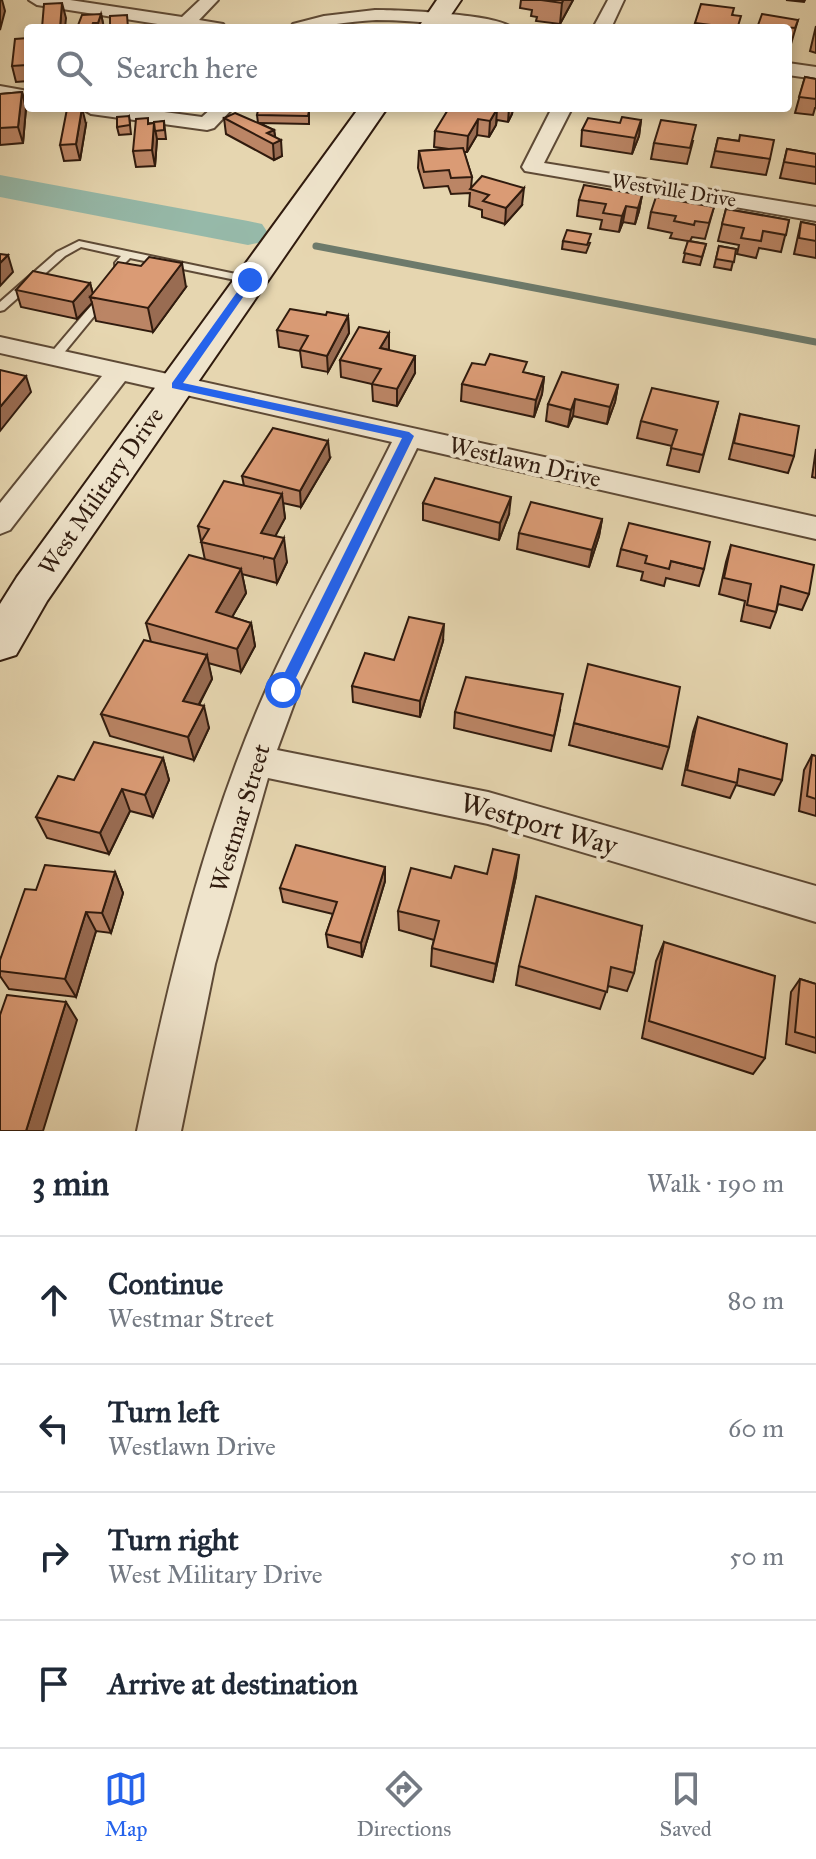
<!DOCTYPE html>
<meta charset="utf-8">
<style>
body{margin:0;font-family:"IM FELL Great Primer",serif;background:#f2f2f3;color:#1f2937}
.stop{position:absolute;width:24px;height:24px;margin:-18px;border:6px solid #2563eb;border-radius:50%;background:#fff}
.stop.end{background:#2563eb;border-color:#fff;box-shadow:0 2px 8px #0008}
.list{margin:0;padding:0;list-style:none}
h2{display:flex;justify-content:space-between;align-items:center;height:104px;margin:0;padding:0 32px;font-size:34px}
h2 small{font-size:26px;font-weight:400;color:#747a83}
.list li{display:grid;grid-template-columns:52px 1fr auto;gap:24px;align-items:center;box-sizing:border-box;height:128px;padding:0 32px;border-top:2px solid #e0e1e3}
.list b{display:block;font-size:30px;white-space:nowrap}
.list p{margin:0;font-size:26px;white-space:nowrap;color:#747a83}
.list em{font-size:26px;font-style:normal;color:#747a83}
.icon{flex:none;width:44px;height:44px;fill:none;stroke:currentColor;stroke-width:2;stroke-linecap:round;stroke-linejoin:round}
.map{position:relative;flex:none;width:816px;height:1131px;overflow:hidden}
.search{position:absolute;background:#fff;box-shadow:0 4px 12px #0003;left:24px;right:24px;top:24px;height:88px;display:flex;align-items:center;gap:20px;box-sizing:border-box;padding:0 28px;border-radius:8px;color:#747a83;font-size:30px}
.sheet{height:616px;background:#fff}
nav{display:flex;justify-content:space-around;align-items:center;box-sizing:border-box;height:112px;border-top:2px solid #e0e1e3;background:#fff;font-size:22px;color:#747a83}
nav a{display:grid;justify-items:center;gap:4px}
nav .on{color:#2563eb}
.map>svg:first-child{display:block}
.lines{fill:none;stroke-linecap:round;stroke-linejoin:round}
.stream{stroke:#6d7a6b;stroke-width:7}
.river{fill:#96b9a9;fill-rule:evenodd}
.service-casing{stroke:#5e4a36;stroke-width:4}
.minor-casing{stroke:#5e4a36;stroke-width:4}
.secondary-casing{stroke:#301b0e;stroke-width:4}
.service{fill:#efe4cc;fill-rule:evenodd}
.minor{fill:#efe4cc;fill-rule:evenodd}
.secondary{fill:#efe4cc;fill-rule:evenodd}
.wall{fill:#bb8565;stroke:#301b0e;stroke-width:2}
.shaded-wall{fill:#996c52;stroke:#301b0e;stroke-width:2}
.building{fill:#da9b75;stroke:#301b0e;stroke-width:2}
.route{fill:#2563eb}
.labels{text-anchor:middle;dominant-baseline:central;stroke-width:8;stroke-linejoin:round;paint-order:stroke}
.far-street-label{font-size:20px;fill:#301b0e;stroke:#efe4cc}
.street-label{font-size:24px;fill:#301b0e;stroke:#efe4cc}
.near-street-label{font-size:28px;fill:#301b0e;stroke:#efe4cc}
</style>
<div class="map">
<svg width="816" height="1131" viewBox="0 0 816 1131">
<rect width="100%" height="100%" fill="#e6d6b0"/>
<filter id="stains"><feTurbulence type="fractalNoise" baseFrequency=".0025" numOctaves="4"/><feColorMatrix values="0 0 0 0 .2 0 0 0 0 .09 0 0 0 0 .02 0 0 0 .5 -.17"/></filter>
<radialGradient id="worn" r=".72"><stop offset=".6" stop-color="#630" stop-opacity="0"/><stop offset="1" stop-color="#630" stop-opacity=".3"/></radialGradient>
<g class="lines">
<polyline class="stream" points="316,246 816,342"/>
<polygon class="river" points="0,175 248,221 262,224 268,233 262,242 248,245 0,197"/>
<g class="service-casing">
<g id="service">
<polygon points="79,241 250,277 255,280 250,283 130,258 125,263 126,276 122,282 118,283 113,280 116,276 115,263 121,256 81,247 65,256 4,310 0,311 0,302 57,252"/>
<polygon points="105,293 109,294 109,298 58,360 50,360 50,354 101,294"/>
</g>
</g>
<g class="minor-casing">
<g id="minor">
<polygon points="29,0 70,0 182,17 200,0 218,0 199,20 223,24 226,28 183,28 37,5"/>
<polygon points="608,0 624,0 611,28 593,28"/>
<path d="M375,10C399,10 498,14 512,28C466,28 422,20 376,20C347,21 319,28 290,28L293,24L324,16Z"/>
<polygon points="788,63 816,67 816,79 788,75"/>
<polygon points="0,86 28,91 28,103 0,98"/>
<polygon points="81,108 134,108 202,117 212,108 233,108 214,128 207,130 91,114"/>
<polygon points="552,108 572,108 544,163 816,207 816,221 525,171 522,167"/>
<path d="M0,337L816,517V539L417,448L299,690L277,750L488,792L816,886V922L488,824L268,778L215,964L181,1131H137C168,982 204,830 266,690C304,606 351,525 392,442L125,381L10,530L0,534V503L102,376L0,353Z"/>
</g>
</g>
<g class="secondary-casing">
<g id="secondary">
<polygon points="437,0 461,0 442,28 418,28"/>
<polygon points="359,108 387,108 47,601 16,655 0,660 0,604 17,577"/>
</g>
</g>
<use href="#service" class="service"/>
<use href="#minor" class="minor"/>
<use href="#secondary" class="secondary"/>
</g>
<g class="wall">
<polygon points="521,0 573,0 560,24 536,21 537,17 531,16 532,10 520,8"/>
<polygon points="786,0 805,0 804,2"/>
<polygon points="101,14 104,28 77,28"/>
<polygon points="733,15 739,27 744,28 694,28 695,23"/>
<polygon points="798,20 791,44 788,43 788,28 784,28"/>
<polygon points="816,26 816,53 810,51"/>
<polygon points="28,38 28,81 16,82 12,66"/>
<polygon points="805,77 816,79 816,108 815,108 813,115 795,113"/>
<polygon points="22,92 26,108 23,143 0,145 0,94"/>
<polygon points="465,108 513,108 512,114 508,122 497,120 496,125 489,137 477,135 467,152 464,152 472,177 471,188 522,205 505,224 482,217 482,210 469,206 470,193 451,194 448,186 424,188 418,168 419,151 449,149 434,147 435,131"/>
<polygon points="309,111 309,124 259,123 274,130 275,137 282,156 274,160 226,134 224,118 258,123 257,115"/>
<polygon points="129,116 131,134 119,135 117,127"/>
<polygon points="641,120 639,136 632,154 581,146 582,130"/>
<polygon points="164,121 166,139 157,139 155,166 136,167 133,151 149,124"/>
<polygon points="86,124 80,160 64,161 60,145"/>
<polygon points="718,138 739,141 770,159 766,175 711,167"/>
<polygon points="693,141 687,164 651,159 654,143"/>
<polygon points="787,149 816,154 816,184 780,178"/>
<polygon points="642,195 639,211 635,224 623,222 619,232 600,229 602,220 577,216 579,200"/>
<polygon points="714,207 705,239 692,237 690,241 706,244 700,265 683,262 688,241 670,238 672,233 648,228 651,212"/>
<polygon points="726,209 789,220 781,252 759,248 756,258 737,254 739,245 718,241"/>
<polygon points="801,222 816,225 816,258 794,254"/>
<polygon points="563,241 590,243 586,253 562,249"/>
<polygon points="719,246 736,249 731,270 714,267"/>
<polygon points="90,283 93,294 186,287 153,332 96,321 92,303 77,319 21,307 16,290"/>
<polygon points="326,315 348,316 349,333 328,372 302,367 300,351 279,347 277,330"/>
<polygon points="389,350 415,373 397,406 373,401 372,384 341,377 340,360"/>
<polygon points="526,373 544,377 542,394 534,417 461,401 462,384"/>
<polygon points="618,385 615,402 607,424 573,416 568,427 546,421 548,404"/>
<polygon points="718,402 699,472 667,465 672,446 637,438 641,421"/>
<polygon points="740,414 794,456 788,473 729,459"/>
<polygon points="816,449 816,478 812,477"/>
<polygon points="330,458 301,507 283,503 285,518 275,536 287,562 277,583 242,574 246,593 232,617 251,623 255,646 241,672 208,663 212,679 199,705 209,728 194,760 110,736 101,714 151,642 146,623 205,560 198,526 244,486 242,476"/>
<polygon points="423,503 509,514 499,540 423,520"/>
<polygon points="602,519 599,536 589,567 517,549 519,533"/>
<polygon points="731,545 809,594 802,610 778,604 776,612 770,628 741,621 745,601 719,594 726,562"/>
<polygon points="621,549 704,569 699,586 666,578 664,586 641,580 643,572 617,566"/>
<polygon points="443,641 420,717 353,702 352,686 394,660"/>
<polygon points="560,710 551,751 454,728 455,712"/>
<polygon points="698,717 782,780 774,795 736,785 730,798 682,785 693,732"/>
<polygon points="574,723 669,747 662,769 569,745"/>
<polygon points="812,755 816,756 816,816 799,811 804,770"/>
<polygon points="163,758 169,780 153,817 130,811 109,854 47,838 36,817 74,780"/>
<polygon points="385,867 385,881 362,957 328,947 326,934 333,914 283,902 280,888"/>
<polygon points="115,872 123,893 111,933 96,931 76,997 9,989 0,976 0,960 36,890"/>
<polygon points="516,876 493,982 431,966 432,948 434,940 399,930 398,911 451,878"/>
<polygon points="642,926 634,973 627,991 608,986 600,1009 516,985 519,966"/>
<polygon points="664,942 765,1058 753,1074 642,1038 656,961"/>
<polygon points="800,979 816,984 816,1053 786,1044 791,992"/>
</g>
<g class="shaded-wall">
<polygon points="0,0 2,0 5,11 0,30"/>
<polygon points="563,0 573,0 560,24 562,3"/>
<polygon points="62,3 66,18 65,28 60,28"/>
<polygon points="101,14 104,28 99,28 98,23"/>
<polygon points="22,92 26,108 23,143 18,127"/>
<polygon points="82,108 86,124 80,160 76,144"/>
<polygon points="509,108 513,108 512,114 508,122"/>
<polygon points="497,109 496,125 489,137 490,121"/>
<polygon points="478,119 477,135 467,152 468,136"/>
<polygon points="641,120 639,136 632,154 635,138"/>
<polygon points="154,123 157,139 155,166 152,150"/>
<polygon points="274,130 276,142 281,140 282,156 274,160 273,144 267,133"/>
<polygon points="524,188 522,205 505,224 506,208"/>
<polygon points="642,195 639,211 635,224 638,208"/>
<polygon points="626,206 623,222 619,232 622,216"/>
<polygon points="8,255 13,272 0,286 0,263"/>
<polygon points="182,263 186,287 153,332 148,308"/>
<polygon points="90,283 94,298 90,297 92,303 77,319 73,302"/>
<polygon points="348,316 349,333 328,372 327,356"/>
<polygon points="389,333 389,350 380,348"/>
<polygon points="415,356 415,373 397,406 397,389"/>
<polygon points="26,376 31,392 0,431 0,407"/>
<polygon points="544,377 542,394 534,417 536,400"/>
<polygon points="618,385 615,402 607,424 610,407"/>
<polygon points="575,399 573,416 568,427 571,410"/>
<polygon points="328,441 330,458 301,507 300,491"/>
<polygon points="282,494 285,518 264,557 261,533"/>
<polygon points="511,497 509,514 499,540 500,523"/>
<polygon points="602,519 599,536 589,567 592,550"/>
<polygon points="284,538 287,562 277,583 274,559"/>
<polygon points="241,569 246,593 221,636 216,612"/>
<polygon points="251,623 255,646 241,672 237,649"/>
<polygon points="444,624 443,641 420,717 420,701"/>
<polygon points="207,655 212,679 189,723 183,701"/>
<polygon points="204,706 209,728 194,760 188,737"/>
<polygon points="163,758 169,780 153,817 145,795"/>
<polygon points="122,789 130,811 109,854 100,833"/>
<polygon points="519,855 516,876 493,982 496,964"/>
<polygon points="385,867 385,881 362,957 361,943"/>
<polygon points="115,872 123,893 111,933 102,913"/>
<polygon points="86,912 96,931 76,997 65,979"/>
<polygon points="66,1002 77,1020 43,1131 26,1131"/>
</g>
<g class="building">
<polygon points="541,0 563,0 562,3"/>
<polygon points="62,3 60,28 42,28 44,4"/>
<polygon points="701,4 734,8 732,15 741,16 738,26 744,28 726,28 726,27 695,23"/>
<polygon points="101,14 98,23 93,23 91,28 77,28 82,15"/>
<polygon points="762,14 798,20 795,28 784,27 784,28 757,28"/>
<polygon points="127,15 128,28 110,28 110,16"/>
<polygon points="28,38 27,65 12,66 15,39"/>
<polygon points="805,77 816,79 816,99 799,97"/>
<polygon points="22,92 18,127 0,128 0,94"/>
<polygon points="82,108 76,144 60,145 67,109"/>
<polygon points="449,108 462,108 478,111 480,108 497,109 490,121 478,119 468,136 435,131"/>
<polygon points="258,110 309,111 308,116 257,115"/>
<polygon points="235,113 274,130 267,133 281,140 273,144 224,118"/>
<polygon points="129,116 130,125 117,127 117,117"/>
<polygon points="622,117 641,120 635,138 582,130 588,118 620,123"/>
<polygon points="148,118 148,124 154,123 152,150 133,151 136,119"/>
<polygon points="661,120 696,125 690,148 654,143"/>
<polygon points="164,121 164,130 155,131 154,122"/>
<polygon points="740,135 774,140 770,159 715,151 718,138 739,141"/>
<polygon points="463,148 472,177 451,178 449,170 424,172 419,151"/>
<polygon points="787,149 816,154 816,167 784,162"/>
<polygon points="482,176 524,188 506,208 483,201 489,195 470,189"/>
<polygon points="584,185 642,195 638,208 626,206 622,216 603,213 606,204 579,200"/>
<polygon points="656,197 714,207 709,223 695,221 694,225 674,221 676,216 651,212"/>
<polygon points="726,209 789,220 786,235 763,231 761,241 741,238 744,228 722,224"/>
<polygon points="801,222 816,225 816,241 799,238"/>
<polygon points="567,230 591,234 587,245 563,241"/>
<polygon points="688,241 706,244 702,257 684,253"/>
<polygon points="719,246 736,249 734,262 716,259"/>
<polygon points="0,254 8,255 0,263"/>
<polygon points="149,257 182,263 148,308 90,297 118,262 141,266"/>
<polygon points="33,271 90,283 73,302 16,290"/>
<polygon points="290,309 326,315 327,312 348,316 327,356 300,350 308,336 277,330"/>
<polygon points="359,327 389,333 380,348 415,356 397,389 372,384 381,369 340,360"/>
<polygon points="490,354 527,362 523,372 544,377 536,400 462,384 472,363 485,365"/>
<polygon points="0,370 26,376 0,407"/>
<polygon points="562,372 618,385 610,407 575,399 571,410 548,404"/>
<polygon points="652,388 718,402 703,455 671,448 677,430 641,421"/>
<polygon points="740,414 799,426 794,456 734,443"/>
<polygon points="273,428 328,441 300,491 242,476"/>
<polygon points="435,478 511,497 500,523 423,503"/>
<polygon points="224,481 282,494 261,533 284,538 274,559 201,542 209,529 198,526"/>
<polygon points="531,502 602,519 592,550 519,533"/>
<polygon points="629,523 710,542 704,569 671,561 669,569 645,563 647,556 621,549"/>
<polygon points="731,545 814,565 809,594 781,586 776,612 747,605 751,584 724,578"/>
<polygon points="189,555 241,569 216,612 251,623 237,649 146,623"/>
<polygon points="409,617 444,624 420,701 352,686 365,653 394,660"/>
<polygon points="144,640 207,655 183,701 204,706 188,737 101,714"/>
<polygon points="588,664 680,687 669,747 574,723"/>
<polygon points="466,677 563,694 554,736 455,712"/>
<polygon points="698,717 787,744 782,780 739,769 737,783 687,770"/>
<polygon points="94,742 163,758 145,795 122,789 100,833 36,817 58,776 74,780"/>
<polygon points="812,755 816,756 816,799 807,796"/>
<polygon points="296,845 385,867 361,943 326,934 337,902 280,888"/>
<polygon points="493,849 519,855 496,964 432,948 439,921 398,911 411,868 451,878 455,866 487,874"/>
<polygon points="45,865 115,872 102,913 86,912 65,979 0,971 0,960 25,889 36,890"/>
<polygon points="536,896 642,926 634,973 611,967 607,992 519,966"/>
<polygon points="664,942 775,976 765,1058 649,1021"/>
<polygon points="800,979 816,984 816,1038 795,1032"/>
<polygon points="7,995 66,1002 26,1131 0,1131 0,1015"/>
</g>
<polygon class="route" points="247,278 255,280 183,383 409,432 414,436 288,694 283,695 276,690 402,438 172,388 172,383"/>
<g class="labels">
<g class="far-street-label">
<text transform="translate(674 190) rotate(9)">Westville Drive</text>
</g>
<g class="street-label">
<text transform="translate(525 462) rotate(13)">Westlawn Drive</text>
<text transform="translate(101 491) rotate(-55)">West Military Drive</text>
<text transform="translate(240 818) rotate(-73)">Westmar Street</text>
</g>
<g class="near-street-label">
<text transform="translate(539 824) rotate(16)">Westport Way</text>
</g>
</g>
<rect width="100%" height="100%" filter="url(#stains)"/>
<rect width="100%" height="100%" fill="url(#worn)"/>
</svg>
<div class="stop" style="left:283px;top:690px"></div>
<div class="stop end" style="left:250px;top:280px"></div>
<div class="search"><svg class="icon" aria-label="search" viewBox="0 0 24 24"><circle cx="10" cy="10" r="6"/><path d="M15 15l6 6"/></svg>Search here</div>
</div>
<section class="sheet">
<h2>3 min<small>Walk · 190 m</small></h2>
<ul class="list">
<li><svg class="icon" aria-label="ahead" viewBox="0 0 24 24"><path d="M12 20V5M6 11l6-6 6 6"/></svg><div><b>Continue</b><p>Westmar Street</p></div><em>80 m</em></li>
<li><svg class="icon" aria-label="left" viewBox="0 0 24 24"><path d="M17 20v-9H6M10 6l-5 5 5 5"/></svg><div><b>Turn left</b><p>Westlawn Drive</p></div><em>60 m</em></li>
<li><svg class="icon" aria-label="right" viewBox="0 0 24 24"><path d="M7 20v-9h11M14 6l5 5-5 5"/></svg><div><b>Turn right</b><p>West Military Drive</p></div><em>50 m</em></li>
<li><svg class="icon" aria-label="arrive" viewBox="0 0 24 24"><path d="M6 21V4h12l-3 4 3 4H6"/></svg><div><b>Arrive at destination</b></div></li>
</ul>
</section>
<nav>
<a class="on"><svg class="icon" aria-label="map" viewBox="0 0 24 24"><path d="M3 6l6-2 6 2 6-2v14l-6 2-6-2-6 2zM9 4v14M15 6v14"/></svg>Map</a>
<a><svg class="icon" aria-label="directions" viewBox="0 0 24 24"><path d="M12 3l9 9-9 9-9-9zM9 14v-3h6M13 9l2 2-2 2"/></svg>Directions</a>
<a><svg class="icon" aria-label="saved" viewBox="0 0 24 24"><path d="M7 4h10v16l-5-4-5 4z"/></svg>Saved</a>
</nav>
